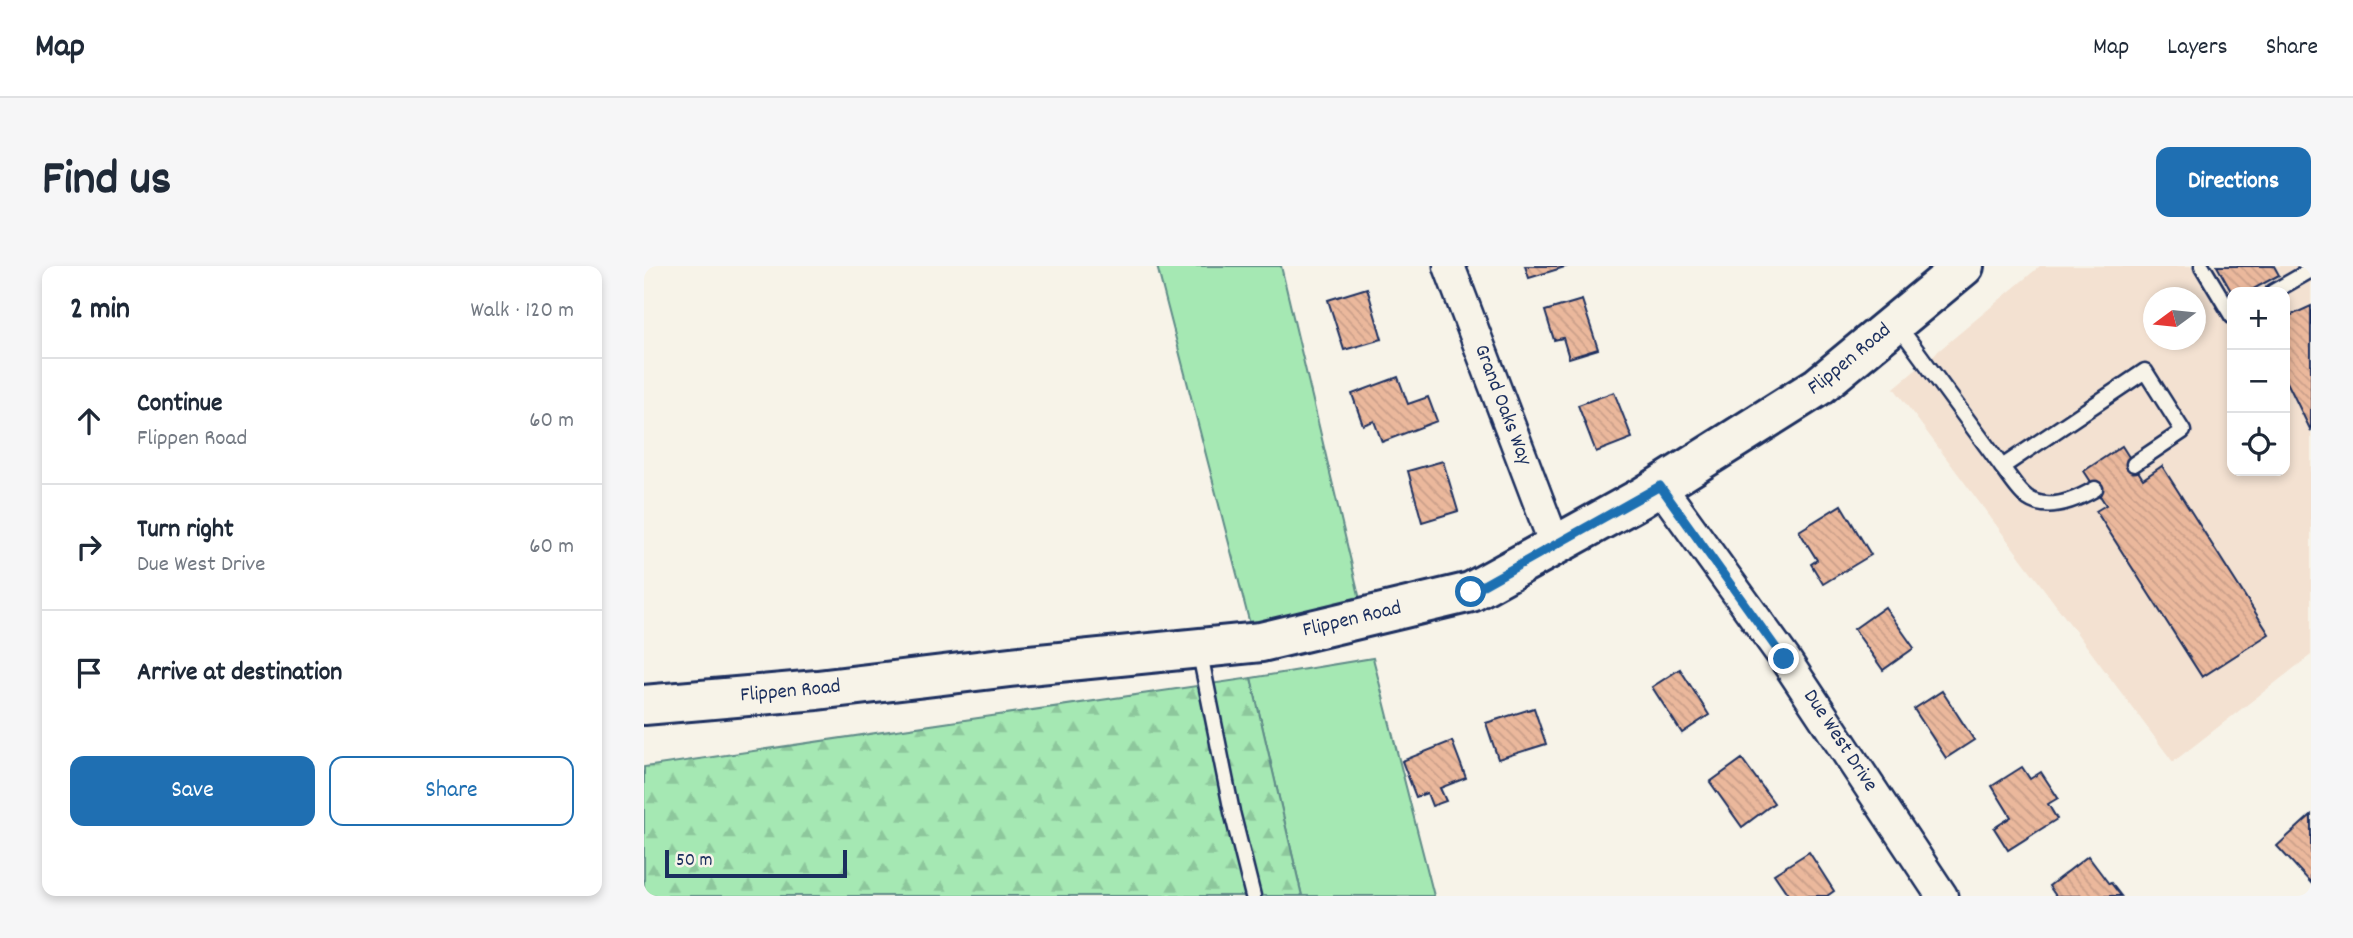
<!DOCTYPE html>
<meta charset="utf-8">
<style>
body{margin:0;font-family:Dekko,sans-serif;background:#f6f6f7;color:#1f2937}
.controls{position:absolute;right:21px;top:21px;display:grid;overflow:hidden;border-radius:14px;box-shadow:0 4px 10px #0003}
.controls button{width:63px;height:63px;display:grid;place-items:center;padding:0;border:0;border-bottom:2px solid #e0e1e3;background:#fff;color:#1f2937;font:35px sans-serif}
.compass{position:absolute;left:1499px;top:21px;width:63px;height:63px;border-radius:50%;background:#fff;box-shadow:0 4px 10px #0003;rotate:255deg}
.scale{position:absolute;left:21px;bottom:18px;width:182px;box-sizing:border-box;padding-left:7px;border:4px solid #1b2f5e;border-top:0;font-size:19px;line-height:24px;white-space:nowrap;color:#1b2f5e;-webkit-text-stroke:5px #f7f3e8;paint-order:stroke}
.stop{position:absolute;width:21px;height:21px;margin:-16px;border:5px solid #1f6fb2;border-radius:50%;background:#fff}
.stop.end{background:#1f6fb2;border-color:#fff;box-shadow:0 2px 7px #0008}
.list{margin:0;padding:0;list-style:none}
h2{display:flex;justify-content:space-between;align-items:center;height:91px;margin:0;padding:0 28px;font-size:30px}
h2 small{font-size:23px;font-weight:400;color:#747a83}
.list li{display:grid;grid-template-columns:46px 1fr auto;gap:21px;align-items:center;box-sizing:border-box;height:126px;padding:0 28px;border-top:2px solid #e0e1e3}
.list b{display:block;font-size:26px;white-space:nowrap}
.list p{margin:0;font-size:23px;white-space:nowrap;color:#747a83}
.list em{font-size:23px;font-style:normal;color:#747a83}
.actions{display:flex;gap:14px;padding:21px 28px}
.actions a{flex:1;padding:16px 0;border:2px solid #1f6fb2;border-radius:14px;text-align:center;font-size:24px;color:#1f6fb2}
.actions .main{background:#1f6fb2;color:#fff}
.icon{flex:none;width:38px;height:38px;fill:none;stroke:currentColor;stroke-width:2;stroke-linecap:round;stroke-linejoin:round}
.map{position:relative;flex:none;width:1667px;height:630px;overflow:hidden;border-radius:14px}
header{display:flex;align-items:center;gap:42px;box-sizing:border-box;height:98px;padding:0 35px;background:#fff;border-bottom:2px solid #e0e1e3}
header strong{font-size:33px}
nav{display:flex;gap:38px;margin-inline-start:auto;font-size:24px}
.intro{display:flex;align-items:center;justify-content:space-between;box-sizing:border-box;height:168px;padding:0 42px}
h1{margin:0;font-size:49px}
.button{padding:18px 32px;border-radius:14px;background:#1f6fb2;color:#fff;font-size:24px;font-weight:700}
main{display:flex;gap:42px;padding:0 42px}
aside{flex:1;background:#fff;border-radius:14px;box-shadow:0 4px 10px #0003}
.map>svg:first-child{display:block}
.built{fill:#f3e1d1;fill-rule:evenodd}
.grass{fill:#a5e8b3;stroke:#608c88;stroke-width:2}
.forest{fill:url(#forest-firs);stroke:#608c88;stroke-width:2}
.building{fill:url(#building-back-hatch);stroke:#1b2f5e;stroke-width:2}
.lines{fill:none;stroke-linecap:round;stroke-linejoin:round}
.lane-casing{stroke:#1b2f5e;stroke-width:19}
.street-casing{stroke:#1b2f5e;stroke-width:35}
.secondary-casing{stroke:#1b2f5e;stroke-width:44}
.lane{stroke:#f7f3e8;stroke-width:14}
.street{stroke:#f7f3e8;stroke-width:30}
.secondary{stroke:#f7f3e8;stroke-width:38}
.route{stroke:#1f6fb2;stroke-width:9}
.labels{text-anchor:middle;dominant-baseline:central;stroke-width:5;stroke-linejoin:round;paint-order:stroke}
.street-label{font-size:21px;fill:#1b2f5e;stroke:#f7f3e8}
</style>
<header>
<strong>Map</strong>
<nav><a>Map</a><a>Layers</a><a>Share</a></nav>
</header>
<div class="intro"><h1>Find us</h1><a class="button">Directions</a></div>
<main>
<aside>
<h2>2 min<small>Walk · 120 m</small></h2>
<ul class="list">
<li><svg class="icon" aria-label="ahead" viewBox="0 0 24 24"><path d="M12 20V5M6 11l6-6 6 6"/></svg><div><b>Continue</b><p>Flippen Road</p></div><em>60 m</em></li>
<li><svg class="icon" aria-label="right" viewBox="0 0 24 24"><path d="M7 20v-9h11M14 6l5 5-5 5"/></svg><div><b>Turn right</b><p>Due West Drive</p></div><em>60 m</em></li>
<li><svg class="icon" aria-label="arrive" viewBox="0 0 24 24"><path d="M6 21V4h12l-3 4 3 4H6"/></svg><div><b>Arrive at destination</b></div></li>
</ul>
<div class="actions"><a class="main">Save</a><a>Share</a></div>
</aside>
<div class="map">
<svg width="1667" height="630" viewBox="0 0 1667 630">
<defs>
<pattern id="forest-firs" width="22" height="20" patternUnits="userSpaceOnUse" patternTransform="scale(1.75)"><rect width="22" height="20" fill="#a5e8b3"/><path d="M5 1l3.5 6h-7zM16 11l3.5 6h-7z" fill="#8dc79c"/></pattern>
<pattern id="building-back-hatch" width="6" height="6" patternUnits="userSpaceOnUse" patternTransform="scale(1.75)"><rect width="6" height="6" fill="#ebb89c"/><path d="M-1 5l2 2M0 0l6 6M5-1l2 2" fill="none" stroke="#c99e89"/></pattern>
</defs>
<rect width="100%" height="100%" fill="#f7f3e8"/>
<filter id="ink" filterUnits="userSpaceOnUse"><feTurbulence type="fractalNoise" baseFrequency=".0143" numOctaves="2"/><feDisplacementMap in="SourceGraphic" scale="14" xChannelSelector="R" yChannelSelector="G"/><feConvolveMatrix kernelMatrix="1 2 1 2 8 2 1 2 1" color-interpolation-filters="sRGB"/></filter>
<g filter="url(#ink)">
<path class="built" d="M1396,0H1667V389L1529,496L1250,122ZM1588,26H1641V205H1588ZM1510,32H1552V74H1510Z"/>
<g class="grass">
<polygon points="513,0 637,0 718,342 608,366"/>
<polygon points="729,392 790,630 658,630 607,412"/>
</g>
<polygon class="forest" points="607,412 658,630 0,630 0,501"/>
<g class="building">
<polygon points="881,0 924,0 885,12"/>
<polygon points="1573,0 1630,0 1635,9 1604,26 1588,27"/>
<polygon points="723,22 738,73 700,84 684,34"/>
<polygon points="938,34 954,83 925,92 919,72 910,74 901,45"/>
<polygon points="1667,40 1667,165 1641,112 1641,52"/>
<polygon points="754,111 764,138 784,131 793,155 738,176 730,155 719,159 708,128"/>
<polygon points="970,126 988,172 952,186 934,139"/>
<polygon points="1478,180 1499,213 1518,200 1625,368 1558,411 1452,245 1462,239 1440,205"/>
<polygon points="799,195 814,245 778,256 764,205"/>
<polygon points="1197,239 1227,289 1179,318 1167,298 1173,294 1155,265"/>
<polygon points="1241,341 1270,382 1239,404 1210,363"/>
<polygon points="1036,403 1065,449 1038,467 1008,421"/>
<polygon points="1298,425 1330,474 1302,492 1270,443"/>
<polygon points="890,442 902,478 854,493 842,457"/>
<polygon points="808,475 822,512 796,522 802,535 788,540 783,527 772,531 758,495"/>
<polygon points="1098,493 1130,537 1098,561 1066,516"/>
<polygon points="1378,501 1386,513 1397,506 1414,532 1404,538 1413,553 1364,584 1350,562 1367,551 1348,520"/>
<polygon points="1667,549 1667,617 1633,580"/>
<polygon points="1165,586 1190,625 1183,630 1145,630 1130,608"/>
<polygon points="1444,590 1465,618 1467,617 1477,630 1412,630 1405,620"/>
</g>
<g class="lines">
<g class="lane-casing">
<g id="lane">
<polyline points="1558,0 1588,50"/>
<polyline points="1629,26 1667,4"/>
<polyline points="1253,58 1358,201 1501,105 1539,165 1490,198"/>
<path d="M1358,201C1365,210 1371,220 1379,228C1399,248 1430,235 1451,223"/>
<polyline points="555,383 588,546 609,630"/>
</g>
</g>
<g class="street-casing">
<g id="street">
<path id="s1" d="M805,0L911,279"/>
<path id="s2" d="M1016,220L1141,393L1298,630"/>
</g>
</g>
<g class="secondary-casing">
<g id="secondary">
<path id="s3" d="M0,439L173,424L366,401L617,376L827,326L997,232L1175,120L1320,0"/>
</g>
</g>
<use href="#lane" class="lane"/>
<use href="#street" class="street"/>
<use href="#secondary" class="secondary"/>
</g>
</g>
<g class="lines" filter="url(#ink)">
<polyline class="route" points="827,326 1016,220 1140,393"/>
</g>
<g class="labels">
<g class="street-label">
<text stroke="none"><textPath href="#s3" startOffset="1281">Flippen Road</textPath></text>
<text stroke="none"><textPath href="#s1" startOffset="149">Grand Oaks Way</textPath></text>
<text stroke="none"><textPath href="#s3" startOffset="714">Flippen Road</textPath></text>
<text stroke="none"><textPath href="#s3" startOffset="147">Flippen Road</textPath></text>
<text stroke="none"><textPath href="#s2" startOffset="312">Due West Drive</textPath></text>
</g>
</g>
</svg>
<div class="controls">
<button>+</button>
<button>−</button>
<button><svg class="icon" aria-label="locate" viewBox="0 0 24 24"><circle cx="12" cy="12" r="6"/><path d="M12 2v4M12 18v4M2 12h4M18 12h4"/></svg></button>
</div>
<svg class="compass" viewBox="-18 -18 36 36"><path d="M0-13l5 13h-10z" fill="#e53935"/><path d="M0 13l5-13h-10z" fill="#747a83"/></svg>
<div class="scale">50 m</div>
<div class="stop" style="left:827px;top:326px"></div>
<div class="stop end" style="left:1140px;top:393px"></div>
</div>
</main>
